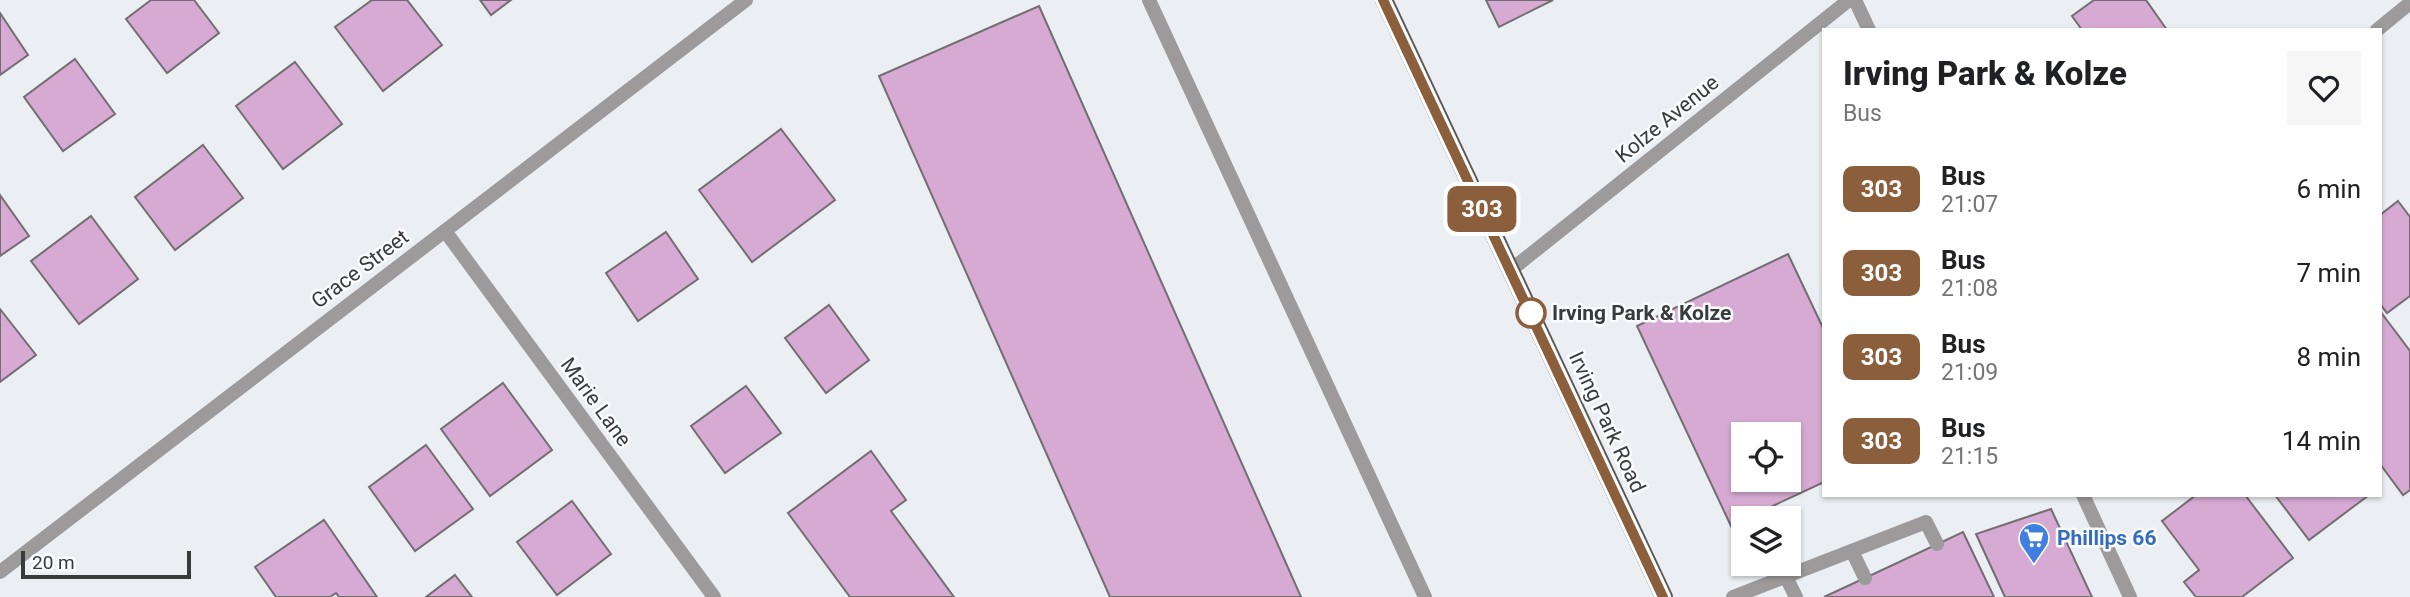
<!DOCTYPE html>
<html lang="en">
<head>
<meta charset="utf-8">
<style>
  :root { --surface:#fff; --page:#f6f6f6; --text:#202124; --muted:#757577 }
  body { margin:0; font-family:Roboto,sans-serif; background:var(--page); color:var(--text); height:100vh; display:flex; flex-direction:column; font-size:26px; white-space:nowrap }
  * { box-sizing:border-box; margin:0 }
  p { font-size:23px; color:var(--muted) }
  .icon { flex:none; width:38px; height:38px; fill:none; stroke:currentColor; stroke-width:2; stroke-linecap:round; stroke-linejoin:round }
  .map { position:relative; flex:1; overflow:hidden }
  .drawer { position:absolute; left:1822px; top:28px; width:560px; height:469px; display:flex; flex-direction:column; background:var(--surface); border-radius:0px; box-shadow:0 2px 5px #0004 }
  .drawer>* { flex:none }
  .badge { padding:0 14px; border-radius:10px; font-size:24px; line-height:46px }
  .tools { position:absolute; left:1731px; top:422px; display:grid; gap:14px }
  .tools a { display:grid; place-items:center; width:70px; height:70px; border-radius:0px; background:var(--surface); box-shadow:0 2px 5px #0004; font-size:35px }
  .scale { position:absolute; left:21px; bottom:18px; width:170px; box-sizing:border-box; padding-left:7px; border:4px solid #393a3c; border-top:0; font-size:19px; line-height:24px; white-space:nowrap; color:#393a3c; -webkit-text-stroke:5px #f9fbff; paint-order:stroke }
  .map>.badge { position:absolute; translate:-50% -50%; box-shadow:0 0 0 4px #fff }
  .round { display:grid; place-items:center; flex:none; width:74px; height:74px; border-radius:0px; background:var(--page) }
  .summary { display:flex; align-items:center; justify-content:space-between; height:119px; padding:0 21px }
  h1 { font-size:33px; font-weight:800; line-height:52px }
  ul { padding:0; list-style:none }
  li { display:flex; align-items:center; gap:21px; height:84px; padding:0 21px }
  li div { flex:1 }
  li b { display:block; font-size:26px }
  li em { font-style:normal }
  li .badge { min-width:77px; font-weight:700; text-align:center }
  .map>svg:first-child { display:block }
</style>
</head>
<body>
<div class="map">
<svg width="2410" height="597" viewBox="0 0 2410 597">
  <rect width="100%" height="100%" fill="#ebeef2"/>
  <g fill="#d6aad2" stroke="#726e71" stroke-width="2" fill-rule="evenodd">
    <path d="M151,0h43l25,33 -52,40 -41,-54z"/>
    <path d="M372,0h35l35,45 -59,46 -48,-64z"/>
    <path d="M480,0h31l-20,15z"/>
    <path d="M1486,0h67l-54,27z"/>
    <path d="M2094,0h52l21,30h-85l-10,-14z"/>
    <path d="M1039,6l262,591h-191l-231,-521z"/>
    <path d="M0,13l28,42 -28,20z"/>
    <path d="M75,59l40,55 -52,37 -39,-54z"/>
    <path d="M295,62l47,62 -59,45 -47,-63z"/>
    <path d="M781,129l54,71 -83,62 -53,-72z"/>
    <path d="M203,145l40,53 -68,52 -40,-53z"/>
    <path d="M0,195l29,41 -29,20z"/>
    <path d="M2398,201l12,16v79l-23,17 -7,-9v-89z"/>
    <path d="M91,216l47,63 -59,45 -48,-63z"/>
    <path d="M666,232l32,47 -60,42 -32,-48z"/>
    <path d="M1788,254l36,76v152l-77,36h-4l-12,8 -94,-200zM1743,434h45v46h-45z"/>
    <path d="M829,305l40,55 -43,33 -41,-55z"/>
    <path d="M0,309l36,46 -36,27z"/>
    <path d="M2380,311l30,40v139l-7,5 -23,-31z"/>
    <path d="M503,383l49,67 -62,46 -49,-67z"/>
    <path d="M746,386l35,47 -56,40 -34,-47z"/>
    <path d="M426,445l47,64 -58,42 -46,-64z"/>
    <path d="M871,451l35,49 -15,11 63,86h-104l-62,-84z"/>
    <path d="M2196,495h49l48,63 -51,39h-46l-12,-15 15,-12 -37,-49z"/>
    <path d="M2275,495h94l-60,45z"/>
    <path d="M572,501l39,53 -54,41 -40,-53z"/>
    <path d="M2051,509l41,88h-87l-29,-63z"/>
    <path d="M324,520l53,77h-38l-3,-4 -6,4h-54l-21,-30z"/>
    <path d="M1963,532l31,65h-170l41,-19z"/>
    <path d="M455,575l17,22h-46z"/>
  </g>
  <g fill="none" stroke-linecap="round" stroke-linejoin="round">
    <g stroke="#9d9a9b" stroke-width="14">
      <path d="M1149,0l276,597"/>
      <path d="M1855,0l14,30"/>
      <path d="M2377,30l33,-27"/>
      <path d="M2083,495l47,102"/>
      <path d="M1852,551l13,27"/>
      <path d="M1786,577l10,20"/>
      <path d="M1733,597l193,-75 11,22"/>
    </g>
    <g stroke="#9d9a9b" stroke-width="14">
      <path d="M445,231l269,366"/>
      <path d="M1511,270l338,-270"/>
      <path d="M0,572l746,-572"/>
    </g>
    <path stroke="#5b5757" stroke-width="18" d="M1384,0l280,597"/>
  </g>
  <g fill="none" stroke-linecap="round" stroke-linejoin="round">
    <g stroke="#fff" stroke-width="16">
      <path id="line" d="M1383,0l280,597"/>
    </g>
    <use href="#line" stroke="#8b5e3c" stroke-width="10"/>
  </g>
  <defs>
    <g id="supermarket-pin" transform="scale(1.575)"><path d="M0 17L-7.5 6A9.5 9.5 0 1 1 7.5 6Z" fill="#3f7fe0" stroke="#f9fbff"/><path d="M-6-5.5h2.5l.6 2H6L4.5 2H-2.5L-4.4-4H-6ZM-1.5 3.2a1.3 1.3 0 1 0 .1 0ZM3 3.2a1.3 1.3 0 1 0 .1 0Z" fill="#fff"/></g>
  </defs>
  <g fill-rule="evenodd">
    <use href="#supermarket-pin" x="2034" y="538"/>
  </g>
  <circle fill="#fff" stroke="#8b5e3c" stroke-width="3.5" cx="1531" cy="313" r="14"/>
  <g text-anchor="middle" stroke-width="5" stroke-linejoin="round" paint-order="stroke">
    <g font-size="21" fill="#393a3c" stroke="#f9fbff">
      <text transform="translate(1667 119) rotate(-39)" y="7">Kolze Avenue</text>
      <text transform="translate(360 269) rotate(-37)" y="7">Grace Street</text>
      <text transform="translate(596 402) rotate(54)" y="7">Marie Lane</text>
      <text transform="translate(1607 422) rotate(65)" y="7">Irving Park Road</text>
    </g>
    <g font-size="21" font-weight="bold" fill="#393a3c" stroke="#f9fbff" text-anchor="start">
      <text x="1552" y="320">Irving Park &amp; Kolze</text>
    </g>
    <g font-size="21" font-weight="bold" fill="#366cbe" stroke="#f9fbff" text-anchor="start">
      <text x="2057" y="545">Phillips 66</text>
    </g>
  </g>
</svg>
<div class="tools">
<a><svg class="icon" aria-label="locate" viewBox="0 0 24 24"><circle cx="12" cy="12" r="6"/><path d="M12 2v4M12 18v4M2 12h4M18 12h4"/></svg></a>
<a><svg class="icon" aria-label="layers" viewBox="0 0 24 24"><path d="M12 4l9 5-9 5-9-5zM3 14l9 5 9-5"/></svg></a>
</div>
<div class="scale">20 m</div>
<b class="badge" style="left:1482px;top:209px;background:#8b5e3c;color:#fff">303</b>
<section class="drawer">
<div class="summary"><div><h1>Irving Park &amp; Kolze</h1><p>Bus</p></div><a class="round"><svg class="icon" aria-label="heart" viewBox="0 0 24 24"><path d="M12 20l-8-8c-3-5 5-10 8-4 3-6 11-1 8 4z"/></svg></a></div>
<ul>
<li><span class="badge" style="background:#8b5e3c;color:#fff">303</span><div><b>Bus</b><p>21:07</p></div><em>6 min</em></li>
<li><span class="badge" style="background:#8b5e3c;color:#fff">303</span><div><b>Bus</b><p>21:08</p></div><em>7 min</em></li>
<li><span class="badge" style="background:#8b5e3c;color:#fff">303</span><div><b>Bus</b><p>21:09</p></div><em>8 min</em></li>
<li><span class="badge" style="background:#8b5e3c;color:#fff">303</span><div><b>Bus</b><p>21:15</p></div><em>14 min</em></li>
</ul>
</section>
</div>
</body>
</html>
